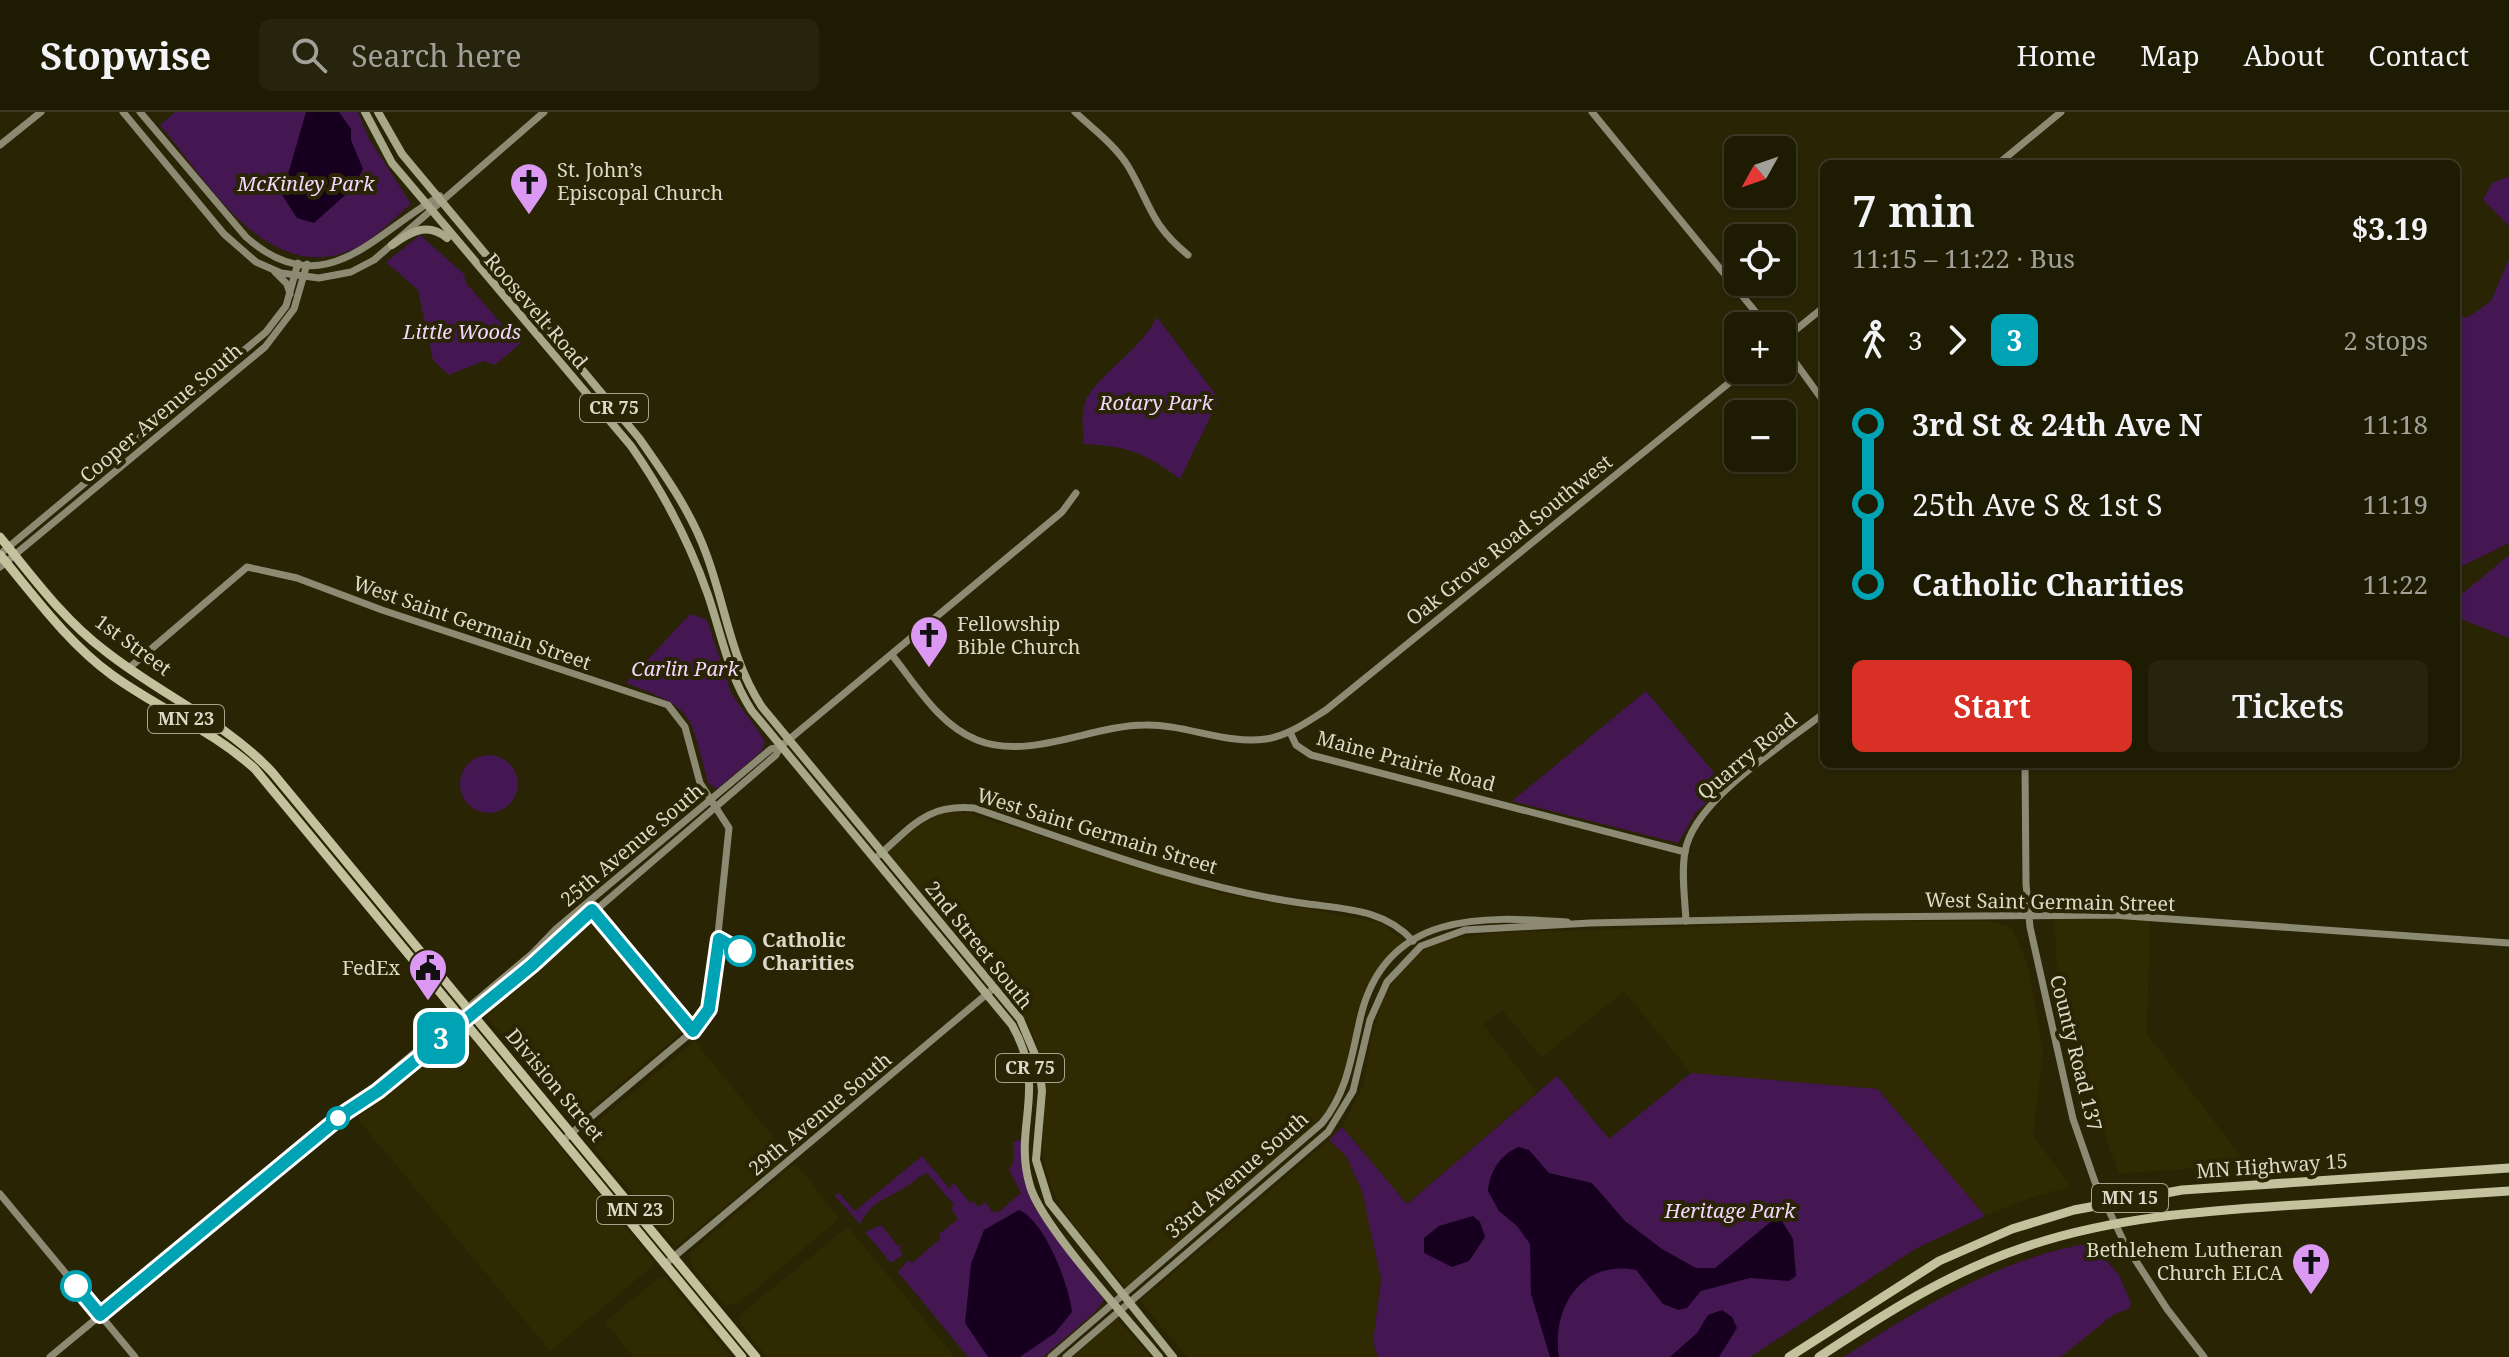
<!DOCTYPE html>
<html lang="en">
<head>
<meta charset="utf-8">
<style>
  :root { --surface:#1e1b03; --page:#26240d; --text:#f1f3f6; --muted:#a1a19a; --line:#3c3925; --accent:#d93025 }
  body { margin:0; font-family:"Noto Serif",serif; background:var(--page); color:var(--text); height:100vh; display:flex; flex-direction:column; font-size:30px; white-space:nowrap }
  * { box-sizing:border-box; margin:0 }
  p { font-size:26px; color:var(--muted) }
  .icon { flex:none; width:44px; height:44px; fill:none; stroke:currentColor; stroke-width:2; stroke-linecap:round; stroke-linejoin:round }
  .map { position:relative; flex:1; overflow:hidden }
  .drawer { position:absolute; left:1820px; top:48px; width:640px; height:608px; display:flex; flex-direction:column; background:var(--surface); border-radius:12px; box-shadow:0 2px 6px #0004,0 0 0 2px var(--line) }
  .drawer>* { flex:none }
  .badge { padding:0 16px; border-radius:12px; font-size:28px; line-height:52px }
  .needle { width:52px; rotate:230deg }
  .controls { position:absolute; left:1724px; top:24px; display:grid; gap:16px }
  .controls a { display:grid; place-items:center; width:72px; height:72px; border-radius:12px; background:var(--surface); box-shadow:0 2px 6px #0004,0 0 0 2px var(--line); font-size:40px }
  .map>.badge { position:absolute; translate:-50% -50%; box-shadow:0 0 0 4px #fff }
  .legs { display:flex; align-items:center; gap:12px; height:88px; padding:0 32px; font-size:26px }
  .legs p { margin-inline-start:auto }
  .head { display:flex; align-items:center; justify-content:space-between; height:136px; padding:0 32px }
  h1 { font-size:44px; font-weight:600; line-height:60px }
  .primary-button { display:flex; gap:16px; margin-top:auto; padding:16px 32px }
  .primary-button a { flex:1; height:92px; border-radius:12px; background:var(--accent); color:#fff; font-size:32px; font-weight:600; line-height:92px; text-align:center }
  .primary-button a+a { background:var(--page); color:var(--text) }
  ul { padding:0 32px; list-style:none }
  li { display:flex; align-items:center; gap:28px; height:80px; font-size:30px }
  li i { display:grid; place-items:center; width:12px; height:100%; margin:0 10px; background:currentColor }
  li i::after { content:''; width:20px; height:20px; margin:-10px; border:6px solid; border-radius:50%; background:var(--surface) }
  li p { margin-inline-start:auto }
  li:first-child i { background:linear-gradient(#0000 50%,currentColor 0) }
  li:last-child i { background:linear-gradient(currentColor 50%,#0000 0) }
  header { display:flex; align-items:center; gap:48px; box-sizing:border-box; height:112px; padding:0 40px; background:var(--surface); border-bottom:2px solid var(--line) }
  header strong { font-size:38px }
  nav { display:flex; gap:44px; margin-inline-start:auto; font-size:28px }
  .search { width:560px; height:72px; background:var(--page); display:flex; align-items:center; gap:20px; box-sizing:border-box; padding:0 28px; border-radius:12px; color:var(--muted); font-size:30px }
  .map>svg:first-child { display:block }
</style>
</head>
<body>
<header>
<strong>Stopwise</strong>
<div class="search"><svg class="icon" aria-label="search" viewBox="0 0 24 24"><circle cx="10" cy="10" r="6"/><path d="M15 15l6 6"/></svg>Search here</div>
<nav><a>Home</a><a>Map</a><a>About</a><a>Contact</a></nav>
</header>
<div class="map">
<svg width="2509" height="1245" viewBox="0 0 2509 1245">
  <rect width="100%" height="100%" fill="#282404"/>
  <g fill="#2f2a01">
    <path d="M949,700l20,1 250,80 160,29 26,19 -12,10 -28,42 -24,96 -20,31 -195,168 -60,-72 -16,-30 -8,-35 4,-79 -17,-48 -141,-172 38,-33z"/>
    <path d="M2054,806l96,1 -3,115 100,130 -128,10 -51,-137 -9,-37z"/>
    <path d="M595,808l89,111 -111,92 -86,-106v-8z"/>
    <path d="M1865,809h125l21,6 16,34 16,92 -10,83 39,51 -31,7 -56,22 -107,-127 -187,-16 -67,-82 -82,67 -40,-48 -19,15 54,67 -130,112 -65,-77 21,-41 8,-48 12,-40 17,-26 19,-19 20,-12 51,-8z"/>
    <path d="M465,919l189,231 -2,5 -102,84 -193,-233z"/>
    <path d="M695,929l93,115 -112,90 -94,-112z"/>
    <path d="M1329,1028l17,16 25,51 11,55 -9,81 5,14h-191l-47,-56z"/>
    <path d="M793,1053l5,1 41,53 -100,84 -13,3 -32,-37 -5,-15z"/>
    <path d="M847,1115l2,1 106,129h-188l-27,-33v-9z"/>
    <path d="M665,1165l3,3 63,77h-98l-28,-35 53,-43z"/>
    <path d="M1117,1207l34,38h-78l42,-37z"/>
  </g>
  <g fill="#441753">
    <path d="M175,0h183l11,27 42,65c-17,14 -34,33 -53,43 -90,44 -149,-65 -198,-122z"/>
    <path d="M2509,65v49l-26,-26 9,-17z"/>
    <path d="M420,123l44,39 2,9 40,46 16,13 -27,23 -11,-4 -35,14 -16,-15 -15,-70 -32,-28z"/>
    <path d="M2509,147v284l-53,26v-255l11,4 24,-17z"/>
    <path d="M1157,205l62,82 -39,80c-35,-26 -53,-33 -96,-35 -1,-16 -4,-36 5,-50 21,-29 49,-42 68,-77z"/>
    <path d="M2509,443v83l-53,-21v-18z"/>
    <path d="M690,502l17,6 24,73 34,48 -3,10 -45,38 -9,-6c-19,-69 -10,-73 -82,-100z"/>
    <path d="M1646,579l79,95 -29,26 -18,31 -166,-42z"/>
    <circle cx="489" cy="672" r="29"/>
    <path d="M1691,961l187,16 107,127 -70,33 -165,108h-372l-5,-14 8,-64 -19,-88 -16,-35 -17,-16 13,-13 65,77 150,-128 52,63z"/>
    <path d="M1021,1028l4,41 9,26 70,93 -9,12 -52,45h-75l-70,-85 10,-12 4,3 28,-24 -1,-5 19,-15 -7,-10 3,-4 -27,-32c-11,4 -17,13 -28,18 -21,12 -26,10 -39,33l-26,-29 5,-2 16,18 67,-55 28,33 3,-7 17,21 3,-2 6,6 6,-5 7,9 7,1 22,-19 -12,-23 4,-7v-21z"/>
    <path d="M881,1113l18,22 7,-5 -7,7 4,5 -12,9 -26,-31z"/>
    <path d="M2091,1131l28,32 12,28 -2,6 -15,5 -53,43h-217c74,-48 158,-100 247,-114z"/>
  </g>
  <g fill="#17001f">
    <path d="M306,0h33l12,17v11l12,29 -11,20 -38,34 -17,-5 -15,-23z"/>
    <path d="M1519,1035l10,3 20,23 43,10 33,38 37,28 34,19h19l53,-44 8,-5 6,2 11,18 3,37 -7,5 -39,-3 -49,13 -14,17 -8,2 -16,-6 -27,-34c-54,-11 -85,38 -77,87h-9l-19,-63 -1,-50 -13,-18 -18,-15 -11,-20c1,-18 13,-38 31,-44z"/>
    <path d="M1019,1098c26,11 50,75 53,102l-17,21 -35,24h-32l-23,-34 6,-59 13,-34z"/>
    <path d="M1473,1104l7,6 5,15 -16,24 -17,6 -28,-14v-15l15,-12z"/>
    <path d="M1722,1198l10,7 5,11 -18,29h-49l27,-24 11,-18z"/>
  </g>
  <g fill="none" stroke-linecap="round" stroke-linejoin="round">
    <g stroke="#8c8a73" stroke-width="7">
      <path d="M123,0l101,122 32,28 25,11 38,5 32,-6 23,-12 170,-148"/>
      <path d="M140,0l106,125c79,70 129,-5 194,-41"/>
      <path d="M1075,0c18,17 40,33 53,54 23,39 22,58 60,89"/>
      <path d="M1592,0l175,214"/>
      <path d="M0,33l41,-33"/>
      <path d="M1998,52l63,-52"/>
      <path d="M275,160l12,12 3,10"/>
      <path d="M1782,229l42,-34"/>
      <path d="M1782,232l42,58"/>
      <path d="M0,442l266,-222 20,-26 12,-43"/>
      <path d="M0,455l265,-220 29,-38 13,-45"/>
      <path d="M892,543c24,30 47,70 85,85 52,21 115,-15 168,-15 40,-1 82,20 121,14 22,-3 41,-17 60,-29l419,-340"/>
      <path d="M129,556l118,-101 50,11 85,32 286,95 17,22 15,56 29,45 -18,174 -4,13 -14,16 -126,106"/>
      <path d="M1290,620l6,13 15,10 374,97"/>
      <path d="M2025,652l1,120 4,43 43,192 22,63 30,62 42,65 37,48"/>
      <path d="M879,743c34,-29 47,-51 95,-47 107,36 214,79 327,95 41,6 83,5 112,38"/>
      <path d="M1686,809c-1,-22 -5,-48 -1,-69 8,-52 99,-107 139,-139"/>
      <path d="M356,990l177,-149 23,-24 215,-180 9,-2"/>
      <path d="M346,1000l32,-21 154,-126 244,-210 4,-8 282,-235 14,-19"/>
      <path d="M0,1082l135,163"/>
      <path d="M670,1148l324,-272"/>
      <path d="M50,1245l297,-246"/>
      <path d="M1051,1245l271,-234c26,-31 30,-70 39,-108 26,-104 121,-99 206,-93"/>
      <path d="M1066,1245l262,-225 25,-41 17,-71 17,-38 34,-36 44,-16 125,-7 268,-6 255,-2 396,28"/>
    </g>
    <g stroke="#a9a789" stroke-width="8">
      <path d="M365,0l27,51 239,283c33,47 58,95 77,149 14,41 20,79 44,116l260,314c37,65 0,101 18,161 12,41 99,134 129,171"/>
      <path d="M378,0l24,42 237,284c26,37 53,75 68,118 19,52 24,104 55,151l258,312 19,45 3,27 -6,69 13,42 124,155"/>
      <path d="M392,133c19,-14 36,-23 55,-7"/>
    </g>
    <g stroke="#c4c19d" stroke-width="9">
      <path d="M0,425c32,39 63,82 104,113 55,44 119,70 168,122l484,585"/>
      <path d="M0,443c35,42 68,88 112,120 47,34 100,55 143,94l487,588"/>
      <path d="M1789,1245l150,-96 73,-32 62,-19 108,-20 327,-22"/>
      <path d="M1819,1245c65,-43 129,-84 203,-109 89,-31 181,-37 275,-43 71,-5 141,-9 212,-14"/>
    </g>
  </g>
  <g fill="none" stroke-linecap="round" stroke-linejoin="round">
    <g stroke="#fff" stroke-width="18">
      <path id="line-1" d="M76,1174l24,29 246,-203 32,-21 154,-126 60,-55 101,121 16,-22 10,-70 21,12"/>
    </g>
    <use href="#line-1" stroke="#00a3b4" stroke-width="12"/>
  </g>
  <defs>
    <g id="church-pin" transform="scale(2)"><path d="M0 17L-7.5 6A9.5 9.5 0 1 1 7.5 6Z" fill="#dc99f4" stroke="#282404"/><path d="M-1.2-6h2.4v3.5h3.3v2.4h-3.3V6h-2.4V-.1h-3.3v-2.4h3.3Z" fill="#111"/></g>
    <g id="civic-pin" transform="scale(2)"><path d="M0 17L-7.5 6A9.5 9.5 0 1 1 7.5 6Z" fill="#dc99f4" stroke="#282404"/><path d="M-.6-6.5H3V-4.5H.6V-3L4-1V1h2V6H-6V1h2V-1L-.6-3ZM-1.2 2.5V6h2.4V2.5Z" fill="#111"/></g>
  </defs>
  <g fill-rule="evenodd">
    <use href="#church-pin" x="529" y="70"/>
    <use href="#church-pin" x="929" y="523"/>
    <use href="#civic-pin" x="428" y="856"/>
    <use href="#church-pin" x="2311" y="1150"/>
  </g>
  <g fill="#fff" stroke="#00a3b4" stroke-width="4">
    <circle cx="740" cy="839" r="14"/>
    <circle cx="338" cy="1006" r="10"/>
    <circle cx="76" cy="1174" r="14"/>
  </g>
  <g text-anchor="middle" stroke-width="8" stroke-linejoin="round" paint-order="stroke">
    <g fill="#282404" stroke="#a5a38c" stroke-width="2">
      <rect x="580" y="282" width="68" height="28" rx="6"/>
      <rect x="148" y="593" width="76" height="28" rx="6"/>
      <rect x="996" y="942" width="68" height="28" rx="6"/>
      <rect x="2092" y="1072" width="76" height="28" rx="6"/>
      <rect x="597" y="1084" width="76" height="28" rx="6"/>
    </g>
    <g font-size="18" font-weight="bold" fill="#dbd9c7">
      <text x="614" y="302">CR 75</text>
      <text x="186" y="613">MN 23</text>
      <text x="1030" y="962">CR 75</text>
      <text x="2130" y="1092">MN 15</text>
      <text x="635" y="1104">MN 23</text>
    </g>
    <g font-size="20" fill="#dbd9c7" stroke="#282404" text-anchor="start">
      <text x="557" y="65">St. John’s<tspan x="557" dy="23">Episcopal Church</tspan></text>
      <text x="957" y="519">Fellowship<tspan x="957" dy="23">Bible Church</tspan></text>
      <text x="400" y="863" text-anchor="end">FedEx</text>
      <text x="2283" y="1145" text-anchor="end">Bethlehem Lutheran<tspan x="2283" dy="23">Church ELCA</tspan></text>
    </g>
    <g font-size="20" font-style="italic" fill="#f3d7fe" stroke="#282404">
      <text x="306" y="79">McKinley Park</text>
      <text x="462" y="227">Little Woods</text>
      <text x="1156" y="298">Rotary Park</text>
      <text x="685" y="564">Carlin Park</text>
      <text x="1730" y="1106">Heritage Park</text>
    </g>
    <g font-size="20" fill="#dbd9c7" stroke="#282404">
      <text transform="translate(536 199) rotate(49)" y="7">Roosevelt Road</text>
      <text transform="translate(161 301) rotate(-40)" y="7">Cooper Avenue South</text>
      <text transform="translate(1509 428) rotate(-39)" y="7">Oak Grove Road Southwest</text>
      <text transform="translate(472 511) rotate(19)" y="7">West Saint Germain Street</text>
      <text transform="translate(133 533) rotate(36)" y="7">1st Street</text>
      <text transform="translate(1747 644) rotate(-40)" y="7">Quarry Road</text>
      <text transform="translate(1406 649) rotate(15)" y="7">Maine Prairie Road</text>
      <text transform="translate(1097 719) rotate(17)" y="7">West Saint Germain Street</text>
      <text transform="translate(632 733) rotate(-40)" y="7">25th Avenue South</text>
      <text transform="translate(2050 790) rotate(1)" y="7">West Saint Germain Street</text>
      <text transform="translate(979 833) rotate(51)" y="7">2nd Street South</text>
      <text transform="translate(2076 941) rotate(76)" y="7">County Road 137</text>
      <text transform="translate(555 973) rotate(50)" y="7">Division Street</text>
      <text transform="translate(820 1002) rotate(-40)" y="7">29th Avenue South</text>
      <text transform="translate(2272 1054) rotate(-4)" y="7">MN Highway 15</text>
      <text transform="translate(1237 1063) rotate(-41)" y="7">33rd Avenue South</text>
    </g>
    <g font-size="20" font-weight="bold" fill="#dbd9c7" stroke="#282404" text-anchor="start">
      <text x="762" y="835">Catholic<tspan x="762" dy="23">Charities</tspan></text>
    </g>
  </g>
</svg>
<div class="controls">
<a><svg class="needle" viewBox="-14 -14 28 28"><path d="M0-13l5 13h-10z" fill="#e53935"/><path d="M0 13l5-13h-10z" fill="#a1a19a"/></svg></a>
<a><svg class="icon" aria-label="locate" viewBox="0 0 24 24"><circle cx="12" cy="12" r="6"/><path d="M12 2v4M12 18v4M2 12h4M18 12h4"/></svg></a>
<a>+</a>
<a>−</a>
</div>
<b class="badge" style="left:441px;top:926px;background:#00a3b4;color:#fff">3</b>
<section class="drawer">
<div class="head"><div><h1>7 min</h1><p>11:15 – 11:22 · Bus</p></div><b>$3.19</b></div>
<div class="legs"><svg class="icon" aria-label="walk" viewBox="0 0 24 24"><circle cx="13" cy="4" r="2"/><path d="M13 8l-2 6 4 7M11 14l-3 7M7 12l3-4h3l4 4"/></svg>3<svg class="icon" aria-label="forward" viewBox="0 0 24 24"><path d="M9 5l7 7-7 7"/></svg><b class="badge" style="background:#00a3b4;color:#fff">3</b><p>2 stops</p></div>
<ul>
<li><i style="color:#00a3b4"></i><b>3rd St &amp; 24th Ave N</b><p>11:18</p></li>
<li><i style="color:#00a3b4"></i><span>25th Ave S &amp; 1st S</span><p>11:19</p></li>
<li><i style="color:#00a3b4"></i><b>Catholic Charities</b><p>11:22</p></li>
</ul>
<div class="primary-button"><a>Start</a><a>Tickets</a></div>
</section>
</div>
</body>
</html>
